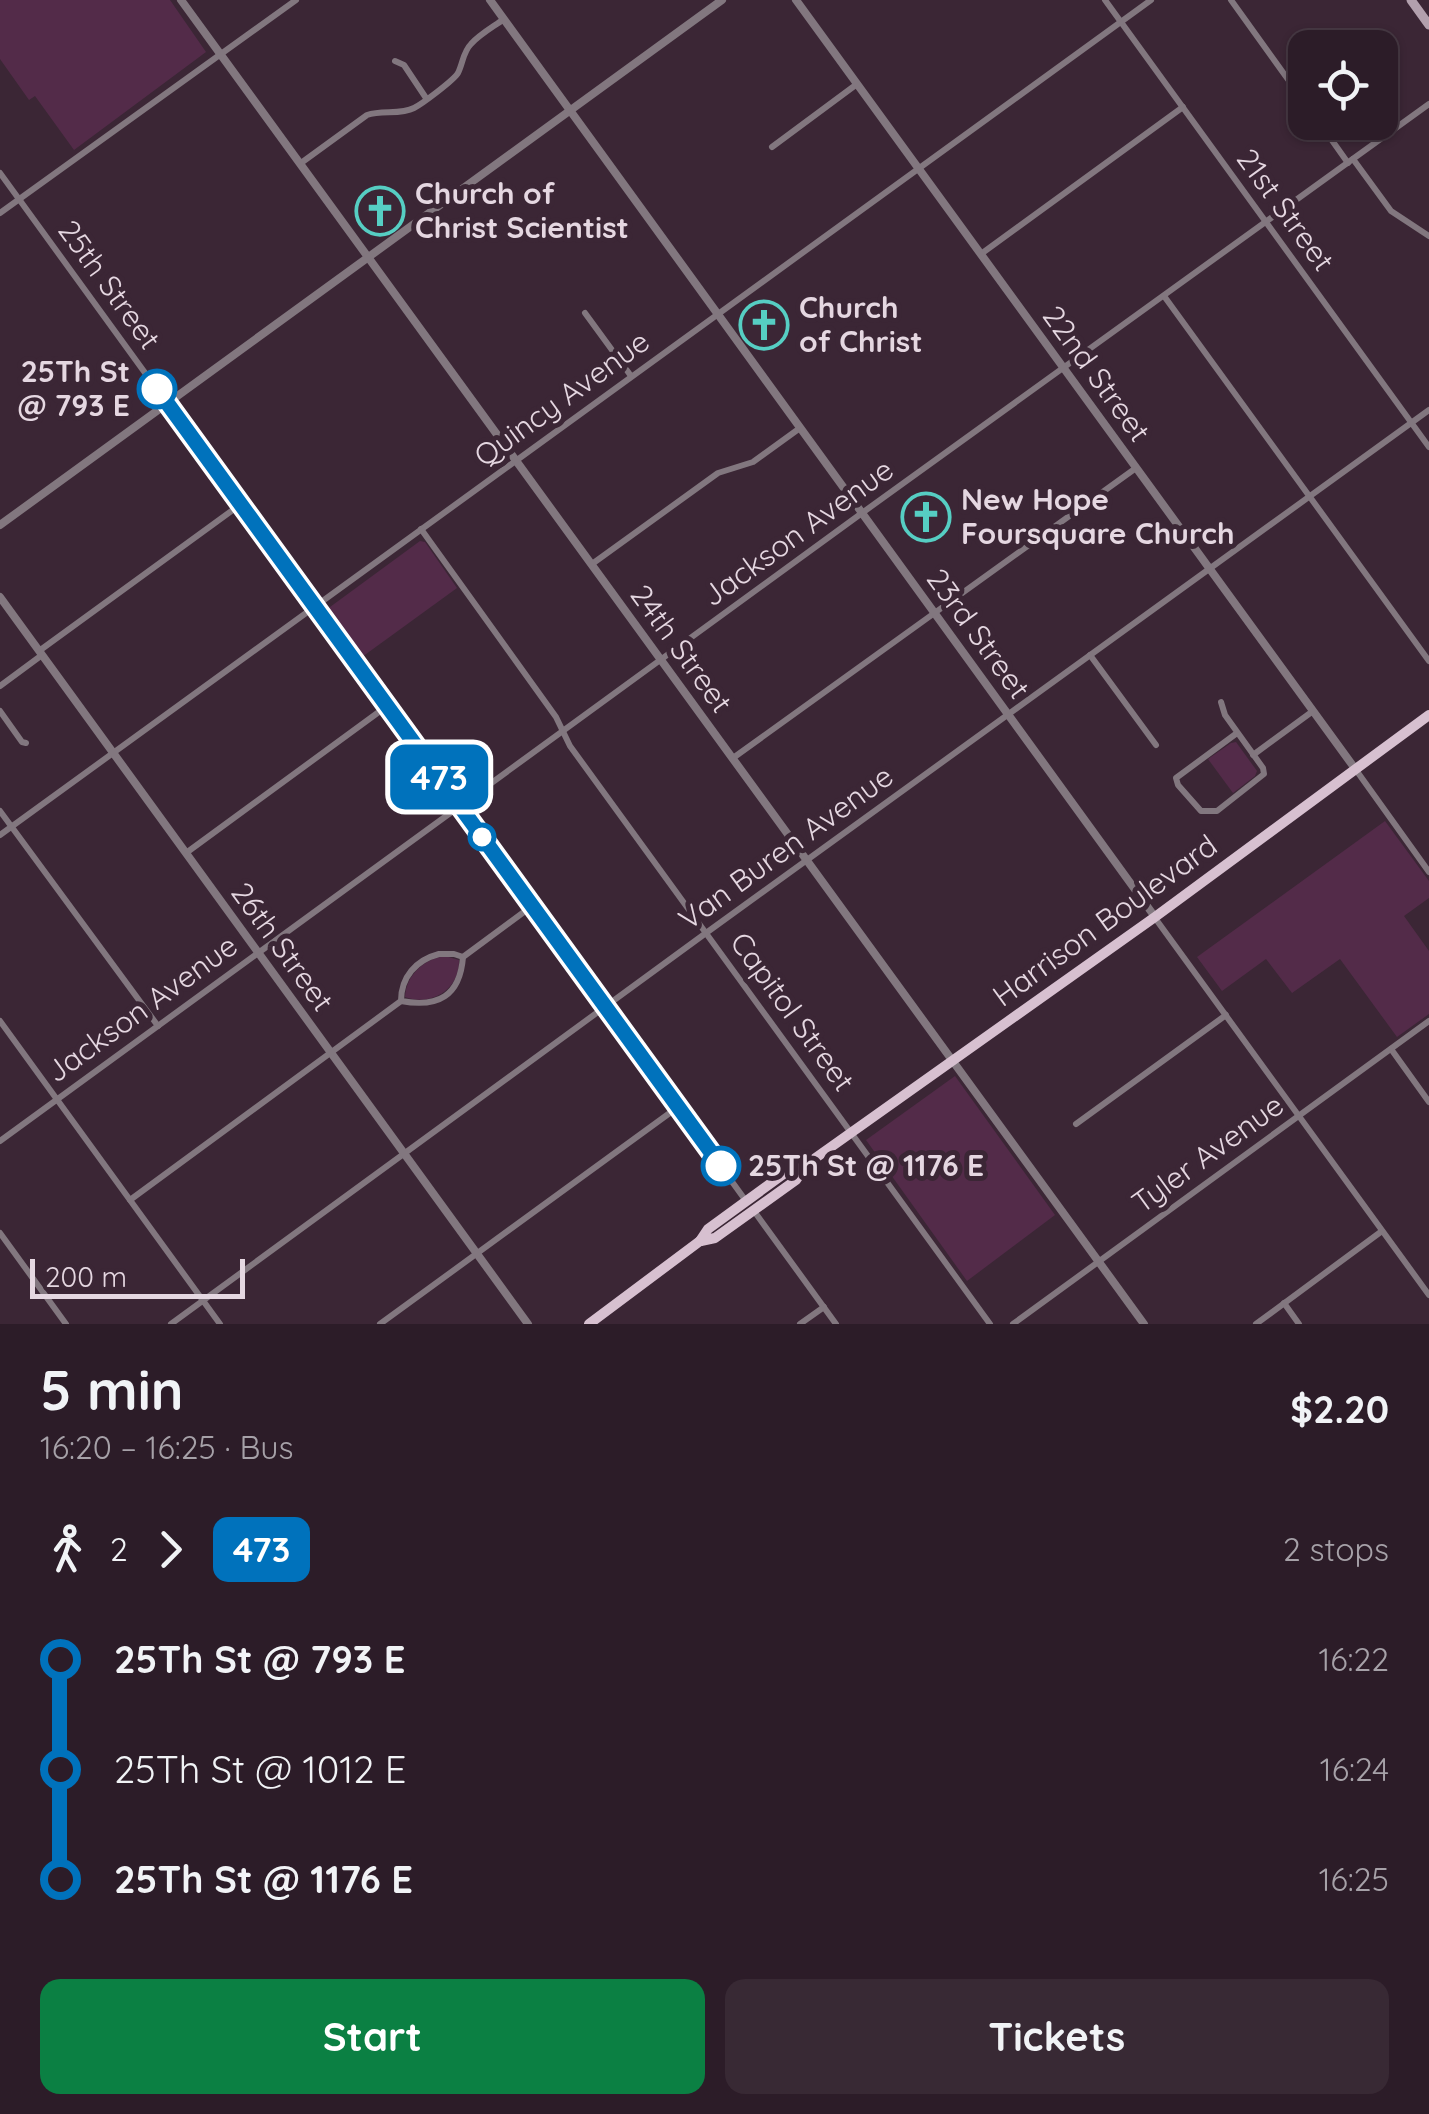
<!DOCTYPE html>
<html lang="en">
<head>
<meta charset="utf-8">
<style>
  :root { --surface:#2c1c28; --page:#382934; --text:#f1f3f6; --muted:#a6a1a8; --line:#483a45; --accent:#0b8043 }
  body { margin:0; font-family:Quicksand,sans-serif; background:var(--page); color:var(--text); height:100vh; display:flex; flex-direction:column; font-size:38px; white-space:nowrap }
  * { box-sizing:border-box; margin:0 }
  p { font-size:32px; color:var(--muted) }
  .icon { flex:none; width:55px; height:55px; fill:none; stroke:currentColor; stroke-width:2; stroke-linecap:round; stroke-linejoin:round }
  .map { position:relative; height:1324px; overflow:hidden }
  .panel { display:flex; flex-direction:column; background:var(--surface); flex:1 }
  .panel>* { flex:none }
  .badge { padding:0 20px; border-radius:15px; font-size:35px; line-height:65px }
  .controls { position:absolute; left:1288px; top:30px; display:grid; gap:20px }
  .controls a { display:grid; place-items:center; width:110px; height:110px; border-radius:20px; background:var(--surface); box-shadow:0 2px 8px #0004,0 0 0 2px var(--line); font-size:50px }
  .scale { position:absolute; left:30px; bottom:25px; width:215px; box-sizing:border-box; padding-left:10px; border:5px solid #e5d7e1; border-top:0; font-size:28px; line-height:35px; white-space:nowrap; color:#e5d7e1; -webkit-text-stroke:8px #3b2635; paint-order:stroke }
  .map>.badge { position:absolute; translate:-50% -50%; box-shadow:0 0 0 5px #fff }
  .legs { display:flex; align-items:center; gap:15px; height:110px; padding:0 40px; font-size:32px }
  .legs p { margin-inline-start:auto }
  .summary { display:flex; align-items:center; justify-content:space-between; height:170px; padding:0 40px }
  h1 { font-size:55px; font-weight:700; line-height:75px }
  .button { display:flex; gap:20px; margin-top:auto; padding:20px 40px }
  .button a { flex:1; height:115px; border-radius:20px; background:var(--accent); color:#fff; font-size:40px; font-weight:700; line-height:115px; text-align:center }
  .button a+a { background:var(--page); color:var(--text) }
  ul { padding:0 40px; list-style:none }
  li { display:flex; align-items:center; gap:35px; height:110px; font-size:38px }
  li i { display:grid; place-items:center; width:15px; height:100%; margin:0 12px; background:currentColor }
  li i::after { content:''; width:25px; height:25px; margin:-12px; border:8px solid; border-radius:50%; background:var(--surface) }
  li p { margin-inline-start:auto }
  li:first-child i { background:linear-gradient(#0000 50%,currentColor 0) }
  li:last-child i { background:linear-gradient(currentColor 50%,#0000 0) }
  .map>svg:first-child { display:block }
</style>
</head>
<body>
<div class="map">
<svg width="1429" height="1324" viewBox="0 0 1429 1324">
  <rect width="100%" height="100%" fill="#3b2635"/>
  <g fill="#532b49">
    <path d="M0,0h170l36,52 -132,98 -39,-54 -6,4 -29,-41z"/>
    <path d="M420,541l5,1 32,46 -95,69 -33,-45 1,-5z"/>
    <path d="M1236,742l21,29 -2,5 -22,17 -25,-34 23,-16z"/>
    <path d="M1385,821l44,60v17l-25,18 25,35v63l-32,23 -57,-78 -48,34 -26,-34 -44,32 -25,-34z"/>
    <path d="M445,956l14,4c1,29 -28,47 -54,37 1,-22 19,-38 40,-41z"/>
    <path d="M955,1076l100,139 -88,66 -101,-141z"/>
  </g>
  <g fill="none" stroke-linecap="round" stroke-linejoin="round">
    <g stroke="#82777f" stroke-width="6">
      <path d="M1105,0l324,447"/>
      <path d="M1231,0l74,103"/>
      <path d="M395,61l9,4 22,33"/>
      <path d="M1319,122l29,41"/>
      <path d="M772,147l85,-63"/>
      <path d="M1353,159l38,52 38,25"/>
      <path d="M301,163l66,-48c15,-5 34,0 47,-7 8,-4 40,-28 44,-35 5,-10 5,-21 13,-29 9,-10 22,-17 33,-25"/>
      <path d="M0,173l746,1028"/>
      <path d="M0,213l296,-213"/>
      <path d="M981,254l202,-147"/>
      <path d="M1164,296l265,365"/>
      <path d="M585,313l46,63"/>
      <path d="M421,529l135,188 14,29 420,578"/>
      <path d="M592,564l126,-91 35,-11 47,-34"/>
      <path d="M39,651l202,-147"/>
      <path d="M1090,655l66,90"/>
      <path d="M0,686l42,-31"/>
      <path d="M1221,702l4,13 38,53 1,6 -47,37h-16l-23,-26 -2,-7 61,-45"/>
      <path d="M0,711l22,31 4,1"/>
      <path d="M1253,755l60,-44"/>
      <path d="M733,758l403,-290"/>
      <path d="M1356,770l73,102"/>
      <path d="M0,811l158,215"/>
      <path d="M0,835l1151,-835"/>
      <path d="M186,853l201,-147"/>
      <path d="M1155,918l274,377"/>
      <path d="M439,954h15l9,3c-3,39 -25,51 -62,44 0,-24 15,-41 38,-47z"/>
      <path d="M463,957l69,-51"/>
      <path d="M0,1021l220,303"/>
      <path d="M1391,1049l38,53"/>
      <path d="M1076,1124l150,-109"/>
      <path d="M0,1141l862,-628 567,-409"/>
      <path d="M130,1200l271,-199"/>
      <path d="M754,1211l82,113"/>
      <path d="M0,1233l66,91"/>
      <path d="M1284,1303l15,21"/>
      <path d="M171,1324l535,-391 723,-523"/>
      <path d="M380,1324l298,-217"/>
      <path d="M800,1324l24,-17"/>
      <path d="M1013,1324l416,-303"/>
      <path d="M1256,1324l126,-93"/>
    </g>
    <g stroke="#82777f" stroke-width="8">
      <path d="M181,0l963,1324"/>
      <path d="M490,0l665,917"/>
      <path d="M796,0l560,770"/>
      <path d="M0,525l722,-525"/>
      <path d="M0,597l528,727"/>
    </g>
    <path stroke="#b2a0ad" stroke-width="9" d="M1411,0l18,25"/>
    <g stroke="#d7c0d0" stroke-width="10">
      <path d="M700,1241l8,-12 81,-59 18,-6 348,-247 274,-202"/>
      <path d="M701,1241l14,-3 81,-58 11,-16"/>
      <path d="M589,1324l115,-86"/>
    </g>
  </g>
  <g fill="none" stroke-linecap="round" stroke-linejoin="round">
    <g stroke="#fff" stroke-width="22">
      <path id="line-1" d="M157,389l564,777"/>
    </g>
    <use href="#line-1" stroke="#0072bc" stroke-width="15"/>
  </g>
  <defs>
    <g id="church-ring" transform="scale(2.5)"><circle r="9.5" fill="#3b2635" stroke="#56cec3" stroke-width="1.5"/><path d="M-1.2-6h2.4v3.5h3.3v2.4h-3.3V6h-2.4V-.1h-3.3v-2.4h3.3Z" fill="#56cec3"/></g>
  </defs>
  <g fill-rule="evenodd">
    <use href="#church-ring" x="380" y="211"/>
    <use href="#church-ring" x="764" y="325"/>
    <use href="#church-ring" x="926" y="517"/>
  </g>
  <g fill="#fff" stroke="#0072bc" stroke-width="5">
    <circle cx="157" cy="389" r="18"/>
    <circle cx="482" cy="837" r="12"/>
    <circle cx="721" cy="1166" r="18"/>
  </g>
  <g text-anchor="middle" stroke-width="10" stroke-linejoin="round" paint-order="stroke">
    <g font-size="30" font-weight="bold" fill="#e5d7e1" stroke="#3b2635" text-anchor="start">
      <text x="415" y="204">Church of<tspan x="415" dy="34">Christ Scientist</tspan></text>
      <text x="799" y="318">Church<tspan x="799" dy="34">of Christ</tspan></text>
      <text x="961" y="510">New Hope<tspan x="961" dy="34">Foursquare Church</tspan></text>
    </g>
    <g font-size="30" fill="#e5d7e1" stroke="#3b2635">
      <text transform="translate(1285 210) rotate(54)" y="10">21st Street</text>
      <text transform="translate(109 285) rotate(54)" y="10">25th Street</text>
      <text transform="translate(1096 374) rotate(54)" y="10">22nd Street</text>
      <text transform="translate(562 399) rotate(-36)" y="10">Quincy Avenue</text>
      <text transform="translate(798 533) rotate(-36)" y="10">Jackson Avenue</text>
      <text transform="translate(978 634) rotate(54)" y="10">23rd Street</text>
      <text transform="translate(681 649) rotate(54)" y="10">24th Street</text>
      <text transform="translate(786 848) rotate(-36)" y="10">Van Buren Avenue</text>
      <text transform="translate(1105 921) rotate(-36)" y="10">Harrison Boulevard</text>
      <text transform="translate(282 947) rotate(54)" y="10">26th Street</text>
      <text transform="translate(142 1009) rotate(-36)" y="10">Jackson Avenue</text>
      <text transform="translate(792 1012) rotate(54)" y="10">Capitol Street</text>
      <text transform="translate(1208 1154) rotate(-36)" y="10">Tyler Avenue</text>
    </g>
    <g font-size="30" font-weight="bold" fill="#e5d7e1" stroke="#3b2635" text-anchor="end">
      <text x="130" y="382">25Th St<tspan x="130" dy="34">@ 793 E</tspan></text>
      <text x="748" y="1176" text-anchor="start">25Th St @ 1176 E</text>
    </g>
  </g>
</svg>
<div class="controls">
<a><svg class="icon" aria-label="locate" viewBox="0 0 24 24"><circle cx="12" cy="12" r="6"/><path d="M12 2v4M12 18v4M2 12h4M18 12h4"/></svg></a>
</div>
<div class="scale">200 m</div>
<b class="badge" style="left:439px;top:777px;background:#0072bc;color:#fff">473</b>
</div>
<section class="panel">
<div class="summary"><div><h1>5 min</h1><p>16:20 – 16:25 · Bus</p></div><b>$2.20</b></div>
<div class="legs"><svg class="icon" aria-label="walk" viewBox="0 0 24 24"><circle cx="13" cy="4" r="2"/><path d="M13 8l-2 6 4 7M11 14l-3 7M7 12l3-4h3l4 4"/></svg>2<svg class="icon" aria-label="forward" viewBox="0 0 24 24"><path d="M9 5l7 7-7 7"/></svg><b class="badge" style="background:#0072bc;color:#fff">473</b><p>2 stops</p></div>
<ul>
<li><i style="color:#0072bc"></i><b>25Th St @ 793 E</b><p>16:22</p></li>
<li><i style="color:#0072bc"></i><span>25Th St @ 1012 E</span><p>16:24</p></li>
<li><i style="color:#0072bc"></i><b>25Th St @ 1176 E</b><p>16:25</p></li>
</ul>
<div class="button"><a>Start</a><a>Tickets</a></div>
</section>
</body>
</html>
